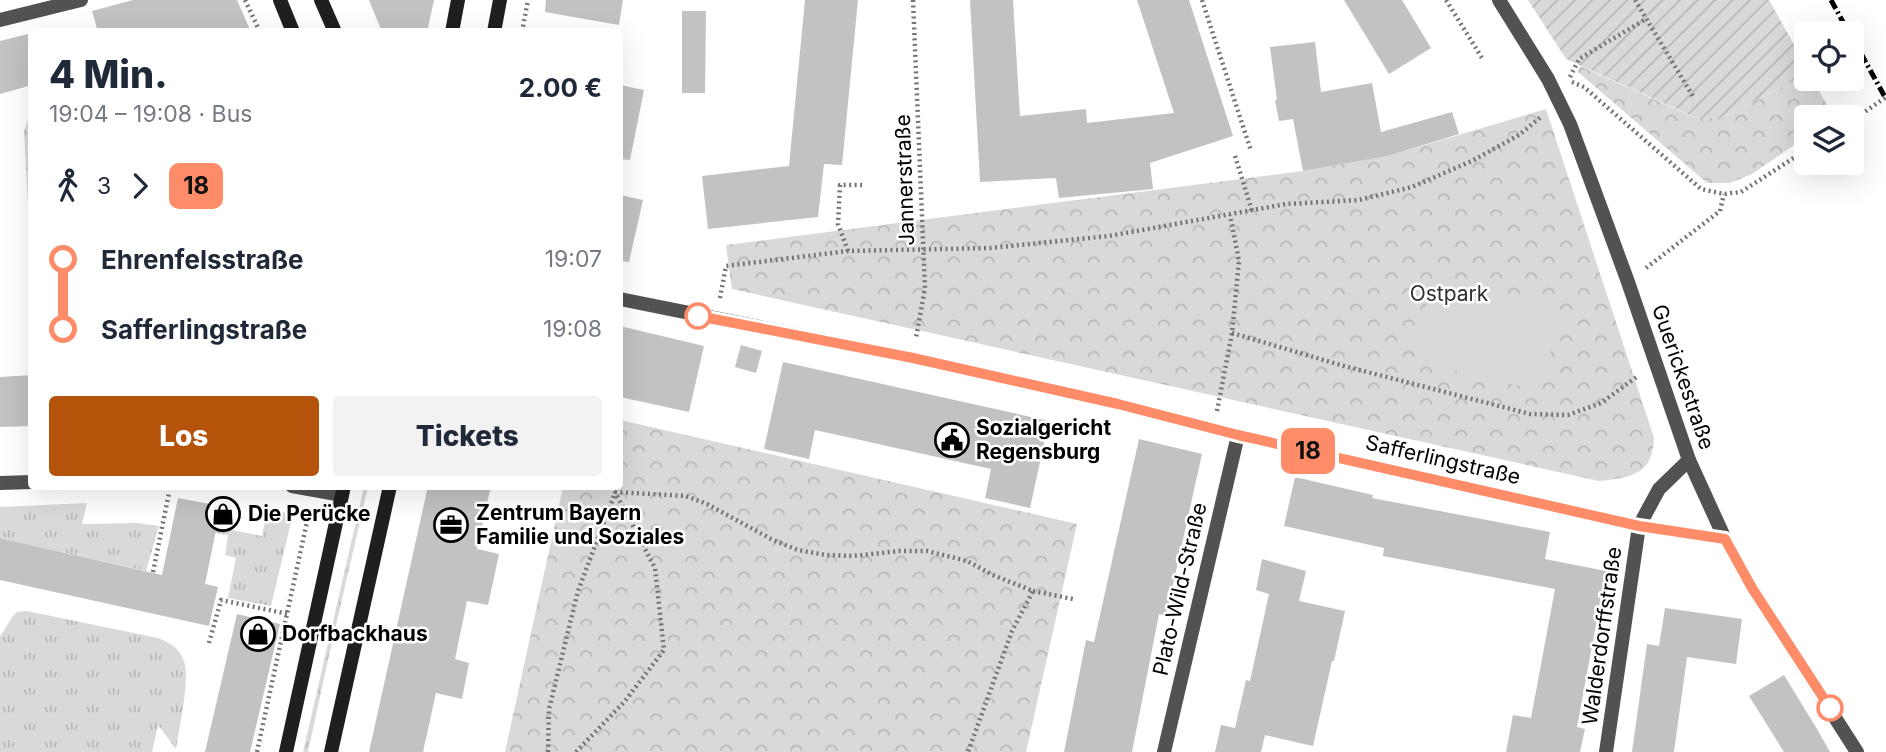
<!DOCTYPE html>
<html lang="de">
<head>
<meta charset="utf-8">
<style>
  :root { --surface:#fff; --page:#f2f2f3; --text:#1f2937; --muted:#747a83; --accent:#b45309 }
  body { margin:0; font-family:Inter,sans-serif; background:var(--page); color:var(--text); height:100vh; display:flex; flex-direction:column; font-size:26px; white-space:nowrap }
  * { box-sizing:border-box; margin:0 }
  p { font-size:23px; color:var(--muted) }
  .icon { flex:none; width:38px; height:38px; fill:none; stroke:currentColor; stroke-width:2; stroke-linecap:round; stroke-linejoin:round }
  .map { position:relative; flex:1; overflow:hidden }
  .sheet { position:absolute; left:28px; top:28px; width:595px; height:462px; display:flex; flex-direction:column; background:var(--surface); border-radius:7px; box-shadow:0 7px 28px #0002 }
  .sheet>* { flex:none }
  .badge { padding:0 14px; border-radius:10px; font-size:24px; line-height:46px }
  .tools { position:absolute; left:1794px; top:21px; display:grid; gap:14px }
  .tools a { display:grid; place-items:center; width:70px; height:70px; border-radius:7px; background:var(--surface); box-shadow:0 7px 28px #0002; font-size:35px }
  .map>.badge { position:absolute; translate:-50% -50%; box-shadow:0 0 0 4px #fff }
  .legs { display:flex; align-items:center; gap:10px; height:77px; padding:0 21px; font-size:23px }
  .legs p { margin-inline-start:auto }
  .headline { display:flex; align-items:center; justify-content:space-between; height:119px; padding:0 21px }
  h1 { font-size:38px; font-weight:800; line-height:52px }
  .cta { display:flex; gap:14px; margin-top:auto; padding:14px 21px }
  .cta a { flex:1; height:80px; border-radius:7px; background:var(--accent); color:#fff; font-size:28px; font-weight:800; line-height:80px; text-align:center }
  .cta a+a { background:var(--page); color:var(--text) }
  ul { padding:0 21px; list-style:none }
  li { display:flex; align-items:center; gap:24px; height:70px; font-size:26px }
  li i { display:grid; place-items:center; width:10px; height:100%; margin:0 9px; background:currentColor }
  li i::after { content:''; width:18px; height:18px; margin:-9px; border:5px solid; border-radius:50%; background:var(--surface) }
  li p { margin-inline-start:auto }
  li:first-child i { background:linear-gradient(#0000 50%,currentColor 0) }
  li:last-child i { background:linear-gradient(currentColor 50%,#0000 0) }
  .map>svg:first-child { display:block }
</style>
</head>
<body>
<div class="map">
<svg width="1886" height="752" viewBox="0 0 1886 752">
  <defs>
    <pattern id="grass-tufts" width="24" height="20" patternUnits="userSpaceOnUse" patternTransform="scale(1.75)"><rect width="24" height="20" fill="#d9d9d9"/><path d="M3 7l-1-3M5 7V3M7 7l1-3M15 17l-1-3M17 17v-4M19 17l1-3" fill="none" stroke="#b8b8b8"/></pattern>
    <pattern id="forest-crowns" width="20" height="18" patternUnits="userSpaceOnUse" patternTransform="scale(1.75)"><rect width="20" height="18" fill="#d9d9d9"/><path d="M2 6a3 3 0 1 1 6 0M12 15a3 3 0 1 1 6 0" fill="none" stroke="#b8b8b8"/></pattern>
    <pattern id="garden-furrows" width="10" height="10" patternUnits="userSpaceOnUse" patternTransform="scale(1.75)"><rect width="10" height="10" fill="#d9d9d9"/><path d="M-1 1l2-2M0 10L10 0M9 11l2-2" fill="none" stroke="#b8b8b8"/></pattern>
  </defs>
  <rect width="100%" height="100%" fill="#fff"/>
  <g fill="url(#grass-tufts)">
    <path d="M31,115v143l-7,-126 3,-10z"/>
    <path d="M364,487h4l-40,173 -20,92h-5z"/>
    <path d="M87,503l-5,21 55,-1 22,3 -13,45 -146,-33v-31z"/>
    <path d="M274,510l13,3 5,5 -21,88 -43,-8 8,-40 -11,-3 3,-20 -13,-2 2,-6 45,9 4,-20 6,2z"/>
    <path d="M27,611l131,27c13,5 24,12 27,27 4,20 -6,63 -9,84l-18,-24 -6,27h-152v-115l12,-20 5,-5z"/>
  </g>
  <g fill="url(#forest-crowns)">
    <path d="M1580,66l111,50 29,3 86,-45v5h7l20,38h-27v20l-54,37 -22,9h-23l-129,-111z"/>
    <path d="M1546,109l108,329c-1,37 -24,40 -55,43l-867,-192 -6,-44 577,-74 85,-15z"/>
    <path d="M620,420l457,104 -51,228h-521l58,-265 57,-1z"/>
  </g>
  <path fill="url(#garden-furrows)" d="M1528,0h241l37,66v8l-86,45 -28,-3 -126,-57z"/>
  <path fill="#d9d9d9" d="M1432,280l128,30 -19,81 -128,-30z"/>
  <g fill="#c2c2c2">
    <path d="M133,0h104l14,32h-153l-6,-21z"/>
    <path d="M369,0h65l-7,32h-45z"/>
    <path d="M546,0h77l-4,25 -74,-13z"/>
    <path d="M805,0h53l-16,165 -18,-1 -6,53 -110,12 -6,-53 87,-10z"/>
    <path d="M970,0h43l7,116 66,-7 1,14 87,-10 -37,-113h52l44,136 -83,27 3,26 -94,9 -3,-20 -76,4z"/>
    <path d="M1344,0h58l29,48 -42,26z"/>
    <path d="M682,11h24l-1,82h-23z"/>
    <path d="M32,33v52l-32,9v-53z"/>
    <path d="M1315,42l6,50 51,-9 9,49 71,-20 7,22 -71,22 -85,15 -10,-52 -14,2 -4,-21h2l-7,-53z"/>
    <path d="M620,85l24,5 -14,70 -10,-1z"/>
    <path d="M620,195l23,5 -14,62 -9,-1z"/>
    <path d="M620,326l84,20 -15,66 -69,-15z"/>
    <path d="M741,345l21,6 -6,22 -21,-6z"/>
    <path d="M783,362l266,59 -19,87 -45,-10 6,-29 -176,-39 -6,29 -45,-10z"/>
    <path d="M32,375v51l-32,1v-50z"/>
    <path d="M1139,439l63,15 -36,162 -7,-2 -27,138h-68l22,-112 8,2z"/>
    <path d="M1295,477l78,18 -1,3 178,34 -5,27 61,12 -29,156 8,2 -5,23h-74l7,-37 18,3 24,-129 -172,-33 1,-8 -100,-22z"/>
    <path d="M428,486h63l-14,63 22,5 -11,51 -21,-4 -12,58 14,4 -7,36 -26,-6 -13,59h-54z"/>
    <path d="M178,498l43,8 -16,78 13,3 -9,39 -209,-46v-42l162,37z"/>
    <path d="M1262,559l44,12 -7,30 46,10 -11,50h-2l-19,85 -48,-11 -4,17h-46l6,-27 14,3 11,-48 4,1 19,-87 -13,-4z"/>
    <path d="M1665,608l77,11 -6,45 -49,-7 -13,95h-42l15,-108 12,2z"/>
    <path d="M237,614l43,10 -30,128h-45z"/>
    <path d="M1784,675l33,54 13,23h-46l-35,-56z"/>
  </g>
  <g fill="none" stroke-linecap="round" stroke-linejoin="round">
    <g stroke="#747474" stroke-width="4.5" stroke-dasharray="2 3.5" stroke-linecap="butt">
      <path d="M245,0l15,32"/>
      <path d="M913,0l12,288 -9,50"/>
      <path d="M1202,0l49,151"/>
      <path d="M1446,0l36,58"/>
      <path d="M1635,0l59,98"/>
      <path d="M522,32l6,-32"/>
      <path d="M1570,77l9,-18 67,-40"/>
      <path d="M1572,82l12,5 117,102 23,5 17,-2 65,-42"/>
      <path d="M1235,156l17,55"/>
      <path d="M848,251l-10,-27 2,-39h22"/>
      <path d="M1646,268l74,-57 4,-17"/>
      <path d="M720,298l6,-32 122,-15 142,-3 119,-12 177,-32 73,-4 53,-13 60,-26 47,-26 23,-19"/>
      <path d="M1232,333l112,33 186,48 38,1 33,-12 37,-27"/>
      <path d="M1217,411l15,-78 7,-72 -9,-46"/>
      <path d="M615,492l71,4 21,8 66,36 25,10 28,5 27,1 46,-5h28l40,10 26,14 40,16 -21,40 -44,121"/>
      <path d="M153,572l16,-79"/>
      <path d="M1033,591l40,8"/>
      <path d="M209,643l12,-43 67,14"/>
      <path d="M257,752l53,-244"/>
      <path d="M548,752l1,-43 29,-118 37,-98"/>
      <path d="M576,752l49,-51 39,-51 -9,-82 -40,-76 -5,-6"/>
    </g>
    <g stroke="#525252" stroke-width="14">
      <path d="M1499,0l49,79 22,45 58,158 61,178 36,79 27,49 105,164"/>
      <path d="M0,20l81,-20"/>
      <path d="M620,299l293,59 205,46 120,31 401,91 86,13"/>
      <path d="M0,483l32,-1"/>
      <path d="M292,486l50,9"/>
      <path d="M1164,752l74,-317"/>
      <path d="M1606,752l33,-226 20,-37 30,-29"/>
    </g>
    <g stroke="#1f1f1f" stroke-width="14">
      <path d="M280,0l13,32"/>
      <path d="M321,0l14,32"/>
      <path d="M452,32l6,-32"/>
      <path d="M494,32l6,-32"/>
      <path d="M286,752l58,-266"/>
      <path d="M331,752l59,-266"/>
    </g>
    <g stroke="#000" stroke-width="5" stroke-dasharray="10 3.5 2 3.5" stroke-linecap="butt">
      <path d="M1831,0l18,33"/>
      <path d="M1852,37l34,62"/>
    </g>
    <path stroke="#747474" stroke-width="4.5" stroke-dasharray="2 3.5" stroke-linecap="butt" d="M1852,121l34,-24"/>
  </g>
  <g fill="none" stroke-linecap="round" stroke-linejoin="round">
    <g stroke="#fff" stroke-width="16">
      <path id="line-1" d="M698,316l215,42 205,46 120,31 401,91 86,13 27,49 78,120"/>
    </g>
    <use href="#line-1" stroke="#ff8c69" stroke-width="10"/>
  </g>
  <defs>
    <g id="civic-ring" transform="scale(1.75)"><circle r="9.5" fill="#fff" stroke="#000" stroke-width="1.5"/><path d="M-.6-6.5H3V-4.5H.6V-3L4-1V1h2V6H-6V1h2V-1L-.6-3ZM-1.2 2.5V6h2.4V2.5Z" fill="#000"/></g>
    <g id="shop-ring" transform="scale(1.75)"><circle r="9.5" fill="#fff" stroke="#000" stroke-width="1.5"/><path d="M-5-2.5h2.3a2.7 3.5 0 0 1 5.4 0H5L5.5 6h-11ZM-1.5-2.5h3a1.5 2.3 0 0 0-3 0Z" fill="#000"/></g>
    <g id="office-ring" transform="scale(1.75)"><circle r="9.5" fill="#fff" stroke="#000" stroke-width="1.5"/><path d="M-6-3h4V-5.5h4V-3h4V5H-6ZM-1-4.5V-3h2v-1.5ZM-6 0V1H6V0Z" fill="#000"/></g>
  </defs>
  <g fill-rule="evenodd">
    <use href="#civic-ring" x="952" y="440"/>
    <use href="#shop-ring" x="223" y="514"/>
    <use href="#office-ring" x="451" y="525"/>
    <use href="#shop-ring" x="258" y="634"/>
  </g>
  <g fill="#fff" stroke="#ff8c69" stroke-width="3.5">
    <circle cx="698" cy="316" r="12"/>
    <circle cx="1830" cy="708" r="12"/>
  </g>
  <g text-anchor="middle" stroke-width="5" stroke-linejoin="round" paint-order="stroke">
    <g font-size="21" fill="#000" stroke="#fff">
      <text transform="translate(905 180) rotate(-92)" y="7">Jannerstraße</text>
      <text transform="translate(1683 377) rotate(71)" y="7">Guerickestraße</text>
      <text transform="translate(1443 460) rotate(13)" y="7">Safferlingstraße</text>
      <text transform="translate(1180 589) rotate(-77)" y="7">Plato-Wild-Straße</text>
      <text transform="translate(1602 636) rotate(-82)" y="7">Walderdorffstraße</text>
    </g>
    <g font-size="21" fill="#303030" stroke="#fff">
      <text x="1449" y="301">Ostpark</text>
    </g>
    <g font-size="21" font-weight="bold" fill="#000" stroke="#fff" text-anchor="start">
      <text x="976" y="435">Sozialgericht<tspan x="976" dy="24">Regensburg</tspan></text>
      <text x="476" y="520">Zentrum Bayern<tspan x="476" dy="24">Familie und Soziales</tspan></text>
      <text x="248" y="521">Die Perücke</text>
      <text x="282" y="641">Dorfbackhaus</text>
    </g>
  </g>
</svg>
<div class="tools">
<a><svg class="icon" aria-label="locate" viewBox="0 0 24 24"><circle cx="12" cy="12" r="6"/><path d="M12 2v4M12 18v4M2 12h4M18 12h4"/></svg></a>
<a><svg class="icon" aria-label="layers" viewBox="0 0 24 24"><path d="M12 4l9 5-9 5-9-5zM3 14l9 5 9-5"/></svg></a>
</div>
<b class="badge" style="left:1308px;top:451px;background:#ff8c69;color:#111">18</b>
<section class="sheet">
<div class="headline"><div><h1>4 Min.</h1><p>19:04 – 19:08 · Bus</p></div><b>2.00 €</b></div>
<div class="legs"><svg class="icon" aria-label="walk" viewBox="0 0 24 24"><circle cx="13" cy="4" r="2"/><path d="M13 8l-2 6 4 7M11 14l-3 7M7 12l3-4h3l4 4"/></svg>3<svg class="icon" aria-label="forward" viewBox="0 0 24 24"><path d="M9 5l7 7-7 7"/></svg><b class="badge" style="background:#ff8c69;color:#111">18</b></div>
<ul>
<li><i style="color:#ff8c69"></i><b>Ehrenfelsstraße</b><p>19:07</p></li>
<li><i style="color:#ff8c69"></i><b>Safferlingstraße</b><p>19:08</p></li>
</ul>
<div class="cta"><a>Los</a><a>Tickets</a></div>
</section>
</div>
</body>
</html>
